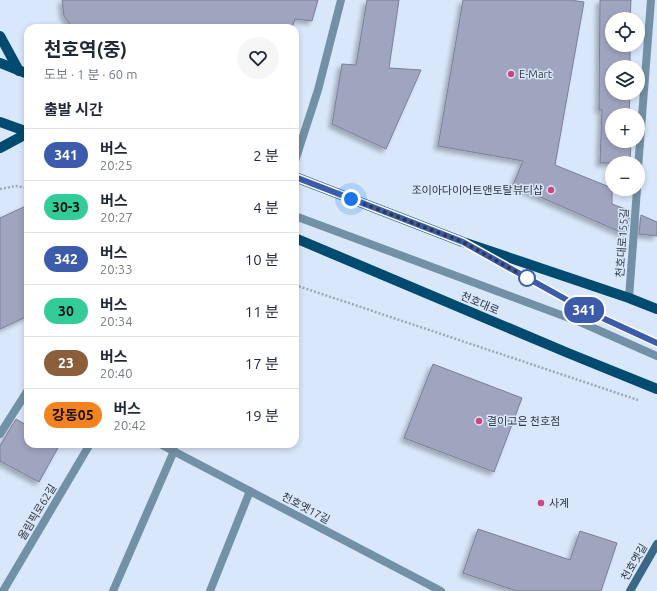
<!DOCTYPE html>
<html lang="ko">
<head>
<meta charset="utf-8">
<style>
  :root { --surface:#fff; --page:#f6f6f7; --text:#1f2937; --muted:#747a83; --line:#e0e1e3 }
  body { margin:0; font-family:Ubuntu,"Noto Sans KR",sans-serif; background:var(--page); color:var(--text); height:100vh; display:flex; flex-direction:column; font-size:15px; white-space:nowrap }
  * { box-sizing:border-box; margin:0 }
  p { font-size:13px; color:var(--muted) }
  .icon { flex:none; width:22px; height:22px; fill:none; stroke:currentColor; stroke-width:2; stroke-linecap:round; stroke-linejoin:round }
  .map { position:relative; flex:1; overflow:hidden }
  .details { position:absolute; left:24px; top:24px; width:275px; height:424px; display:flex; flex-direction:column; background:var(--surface); border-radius:12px; box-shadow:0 2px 6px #0003 }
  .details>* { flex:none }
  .badge { padding:0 8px; border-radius:13px; font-size:14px; line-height:26px }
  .buttons { position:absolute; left:605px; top:12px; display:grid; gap:8px }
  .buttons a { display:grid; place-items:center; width:40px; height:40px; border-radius:50%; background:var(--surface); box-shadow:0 2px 6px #0003; font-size:20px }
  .you { position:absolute; width:20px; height:20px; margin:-10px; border:3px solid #fff; border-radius:50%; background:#1a73e8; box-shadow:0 0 0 6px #1a73e833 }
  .map>.badge { position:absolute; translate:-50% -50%; box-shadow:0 0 0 2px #fff }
  h2 { padding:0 20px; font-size:15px; line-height:36px }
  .round { display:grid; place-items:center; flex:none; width:42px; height:42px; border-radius:21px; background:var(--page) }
  .overview { display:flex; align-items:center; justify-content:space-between; height:68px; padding:0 20px }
  h1 { font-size:19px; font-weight:700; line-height:30px }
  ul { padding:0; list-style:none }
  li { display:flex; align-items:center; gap:12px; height:52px; padding:0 20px; border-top:1px solid var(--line) }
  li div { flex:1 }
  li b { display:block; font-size:15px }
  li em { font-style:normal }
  li .badge { min-width:44px; font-weight:700; text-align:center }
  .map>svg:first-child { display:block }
</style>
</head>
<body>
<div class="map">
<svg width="657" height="591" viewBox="0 0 657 591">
  <defs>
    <filter id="shadow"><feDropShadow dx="-3.5" dy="3.5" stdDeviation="2" flood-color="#0004"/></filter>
  </defs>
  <rect width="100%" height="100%" fill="#d9e7fa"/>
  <g fill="#a0a5bf" stroke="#7b7f98" filter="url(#shadow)">
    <path d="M62,0h256l-6,21 -17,-2 -3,9h-219l-9,-12z"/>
    <path d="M367,0h32l-10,68 32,2 -35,79 -54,-25 10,-60 14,1z"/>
    <path d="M463,0h107l14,2 -29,163 57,23v16l16,6v4l2,-3 -3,24 -114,-50 10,-24 -85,-15z"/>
    <path d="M600,0h31l-1,19h-18v26h18v22h-18v26h18l-1,22h-17v26h19l-1,22h-30l2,-53h-3z"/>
    <path d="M28,205v111l-28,13v-111z"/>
    <path d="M641,215l16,7v14l-18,-2z"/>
    <path d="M433,364l89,34 -28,74 -90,-34z"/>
    <path d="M16,419l12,7v18h32l-21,38 -39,-21v-15z"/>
    <path d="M478,529l92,31 10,-29 37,12 -16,48h-84l-54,-18z"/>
  </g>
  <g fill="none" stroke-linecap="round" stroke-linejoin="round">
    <g stroke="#9ca7b7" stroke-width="2.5" stroke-dasharray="2 2" stroke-linecap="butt">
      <path d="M0,189l16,-3 12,2"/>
      <path d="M295,285l343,115"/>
    </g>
    <g stroke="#7391a6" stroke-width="8">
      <path d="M295,216l285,106 77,34"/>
      <path d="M480,251l105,59 72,33"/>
    </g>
    <g stroke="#7391a6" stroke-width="8">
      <path d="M295,161l23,-71 23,-90"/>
      <path d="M638,168l13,-168"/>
      <path d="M629,298l8,-109"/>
      <path d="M0,434l28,-44"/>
      <path d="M160,444l281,147"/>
      <path d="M3,591l87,-147"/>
      <path d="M113,591l61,-140"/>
      <path d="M210,591l40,-100"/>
    </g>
    <path stroke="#3a6886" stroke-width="8" d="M630,591l27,-47"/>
    <g stroke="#004b6f" stroke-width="10">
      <path d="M0,36l19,35"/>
      <path d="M0,63l28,11"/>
      <path d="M0,122l28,10"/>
      <path d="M0,148l28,-15"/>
      <path d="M295,177l168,65 166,56 28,11"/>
      <path d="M295,238l273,115 89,36"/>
    </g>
  </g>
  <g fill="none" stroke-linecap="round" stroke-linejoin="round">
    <g stroke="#fff" stroke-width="9">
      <path id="line" d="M295,177l168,65 122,68 72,33"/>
    </g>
    <use href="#line" stroke="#3d5bab" stroke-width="6"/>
    <path stroke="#313841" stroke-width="4" stroke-dasharray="0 7.2" d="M351,199l112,43 68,38 -4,-2"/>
  </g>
  <g fill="#ce4582" stroke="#d9e7fa" stroke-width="1.5">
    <circle cx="511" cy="74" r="4"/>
    <circle cx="551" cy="190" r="4"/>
    <circle cx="479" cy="421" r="4"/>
    <circle cx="541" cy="503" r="4"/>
  </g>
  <circle fill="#fff" stroke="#3d5bab" stroke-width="2" cx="527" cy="278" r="8"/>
  <g text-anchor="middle" stroke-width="3" stroke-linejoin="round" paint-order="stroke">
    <g font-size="11" fill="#313841" stroke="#d9e7fa" text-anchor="start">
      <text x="519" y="78">E-Mart</text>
      <text x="543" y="194" text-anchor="end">조이아다이어트앤토탈뷰티샵</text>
      <text x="487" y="425">결이고은 천호점</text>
      <text x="549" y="507">사계</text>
    </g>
    <g font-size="11" fill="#313841" stroke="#d9e7fa">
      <text transform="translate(622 243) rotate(-86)" y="4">천호대로155길</text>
      <text transform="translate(480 303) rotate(23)" y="4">천호대로</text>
      <text transform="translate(306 508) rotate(28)" y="4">천호옛17길</text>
      <text transform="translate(37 512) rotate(-59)" y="4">올림픽로62길</text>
      <text transform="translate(634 562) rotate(-60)" y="4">천호옛길</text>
    </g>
  </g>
</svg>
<div class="buttons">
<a><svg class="icon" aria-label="locate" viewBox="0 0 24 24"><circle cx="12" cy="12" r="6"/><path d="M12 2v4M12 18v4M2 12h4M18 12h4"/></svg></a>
<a><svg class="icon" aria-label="layers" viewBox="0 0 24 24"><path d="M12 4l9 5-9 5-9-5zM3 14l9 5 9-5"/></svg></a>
<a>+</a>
<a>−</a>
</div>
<div class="you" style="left:351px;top:199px"></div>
<b class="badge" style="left:584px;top:310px;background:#3d5bab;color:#fff">341</b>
<section class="details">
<div class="overview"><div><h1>천호역(중)</h1><p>도보 · 1 분 · 60 m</p></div><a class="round"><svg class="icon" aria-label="heart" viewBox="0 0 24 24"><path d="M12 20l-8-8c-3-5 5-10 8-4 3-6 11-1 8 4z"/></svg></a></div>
<h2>출발 시간</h2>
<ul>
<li><span class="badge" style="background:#3d5bab;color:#fff">341</span><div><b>버스</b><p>20:25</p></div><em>2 분</em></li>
<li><span class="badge" style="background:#3c9;color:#111">30-3</span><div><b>버스</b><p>20:27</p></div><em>4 분</em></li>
<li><span class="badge" style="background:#3d5bab;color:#fff">342</span><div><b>버스</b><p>20:33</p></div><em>10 분</em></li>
<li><span class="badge" style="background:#3c9;color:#111">30</span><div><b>버스</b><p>20:34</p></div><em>11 분</em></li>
<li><span class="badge" style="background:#8b5e3c;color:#fff">23</span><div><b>버스</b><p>20:40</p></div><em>17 분</em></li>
<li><span class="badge" style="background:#f58220;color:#111">강동05</span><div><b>버스</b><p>20:42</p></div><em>19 분</em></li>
</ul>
</section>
</div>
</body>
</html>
